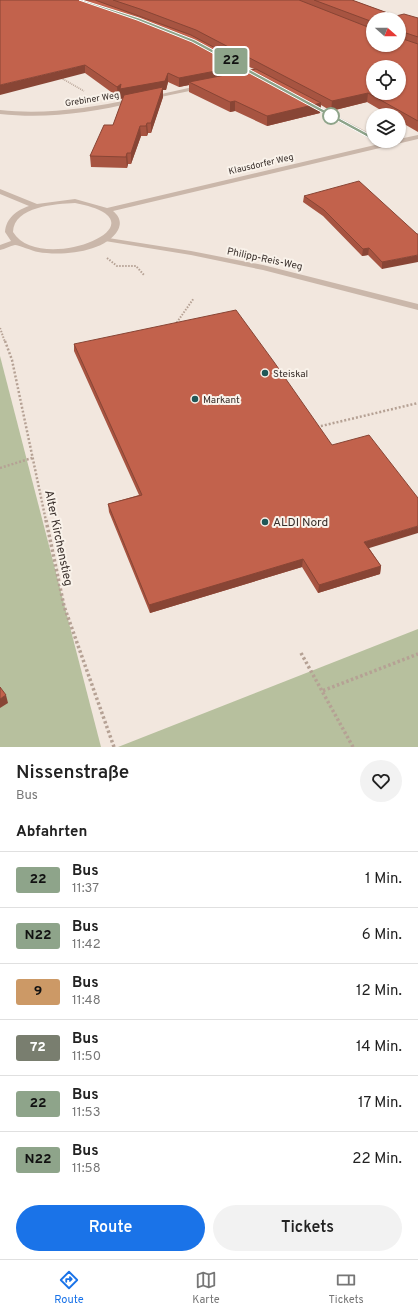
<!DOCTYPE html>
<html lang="de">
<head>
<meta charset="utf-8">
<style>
  :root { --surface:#fff; --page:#f2f2f2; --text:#222; --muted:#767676; --line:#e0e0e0; --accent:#1a73e8 }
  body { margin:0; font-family:Overpass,sans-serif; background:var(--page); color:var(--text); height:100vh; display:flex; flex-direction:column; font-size:15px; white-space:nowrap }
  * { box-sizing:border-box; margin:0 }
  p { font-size:13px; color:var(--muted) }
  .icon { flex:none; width:22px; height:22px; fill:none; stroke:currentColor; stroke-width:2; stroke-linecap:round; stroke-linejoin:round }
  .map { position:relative; height:747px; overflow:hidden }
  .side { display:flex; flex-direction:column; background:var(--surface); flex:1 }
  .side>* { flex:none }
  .badge { padding:0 8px; border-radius:3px; font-size:14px; line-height:26px }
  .needle { width:26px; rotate:111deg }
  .fabs { position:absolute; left:366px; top:12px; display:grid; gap:8px }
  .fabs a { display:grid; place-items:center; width:40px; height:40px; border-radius:50%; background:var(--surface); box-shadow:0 1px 3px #0004; font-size:20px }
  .map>.badge { position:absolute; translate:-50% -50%; box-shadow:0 0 0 2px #fff }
  h2 { padding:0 16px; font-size:15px; line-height:36px }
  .round { display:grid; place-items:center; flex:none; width:42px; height:42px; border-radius:21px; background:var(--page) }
  .headline { display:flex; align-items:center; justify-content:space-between; height:68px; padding:0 16px }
  h1 { font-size:19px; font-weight:600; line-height:30px }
  .primary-button { display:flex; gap:8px; margin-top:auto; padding:8px 16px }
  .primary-button a { flex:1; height:46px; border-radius:24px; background:var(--accent); color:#fff; font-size:16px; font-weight:600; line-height:46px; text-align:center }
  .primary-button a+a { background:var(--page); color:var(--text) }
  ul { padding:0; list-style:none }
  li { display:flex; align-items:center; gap:12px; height:56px; padding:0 16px; border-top:1px solid var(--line) }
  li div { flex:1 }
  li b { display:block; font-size:15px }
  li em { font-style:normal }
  li .badge { min-width:44px; font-weight:700; text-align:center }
  .dock { display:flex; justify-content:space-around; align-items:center; height:56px; border-top:1px solid var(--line); background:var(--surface); font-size:11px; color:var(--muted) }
  .dock a { display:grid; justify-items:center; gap:2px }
  .dock .on { color:var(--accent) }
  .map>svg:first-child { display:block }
</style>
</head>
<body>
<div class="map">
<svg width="418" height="747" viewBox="0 0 418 747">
  <rect width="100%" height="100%" fill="#f2e7de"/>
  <g fill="#b7c09e">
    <path d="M0,356l101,391h-101z"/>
    <path d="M418,629v118h-300z"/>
  </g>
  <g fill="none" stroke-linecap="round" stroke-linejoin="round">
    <path stroke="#b5a194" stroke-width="1.5" stroke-dasharray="1 1" stroke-linecap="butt" d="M61,78l23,13"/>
    <g stroke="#b5a194" stroke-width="2" stroke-dasharray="1.5 1.5" stroke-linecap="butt">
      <path d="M107,258l10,8h19l8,9"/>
      <path d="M175,325l19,-27"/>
      <path d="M0,328l5,14"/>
    </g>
    <g stroke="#b5a194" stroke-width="2.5" stroke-dasharray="2 2" stroke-linecap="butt">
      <path d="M5,341l7,19 34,161"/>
      <path d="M317,427l101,-24"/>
      <path d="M0,468l32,-10"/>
    </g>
    <g stroke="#b5a194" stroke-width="3.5" stroke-dasharray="2.5 2.5" stroke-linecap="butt">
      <path d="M46,520l18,86 50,141"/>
      <path d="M301,653l21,38"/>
      <path d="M353,747l-31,-56 96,-37"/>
    </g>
    <g fill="#cab7aa" fill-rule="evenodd">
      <path d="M202,85l2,1v2l-53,11 -3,-2z"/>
      <path d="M133,99l3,2 -1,1c-44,11 -90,17 -135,12v-4c45,5 89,-2 133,-11z"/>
      <path d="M307,103h4l62,32v5l-66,-35z"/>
      <path d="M102,237l89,14 72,14 155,39v6l-155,-40 -72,-15 -86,-14h-3z"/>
    </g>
    <path fill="#cab7aa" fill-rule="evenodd" d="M418,135v4l-305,72c6,5 9,11 5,19 -13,23 -57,26 -80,22 -6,-1 -19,-7 -23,-7 -5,1 -10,4 -15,5v-5l11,-4 -6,-9c1,-14 12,-22 24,-26l-29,-12v-5l37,15 38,-5 32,9 285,-67h7v-2zM75,203c100,19 -35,74 -62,29 1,-26 43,-28 62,-29z"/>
  </g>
  <g fill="#a75441" fill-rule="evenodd">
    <path d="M0,0h352l44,16 22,2v114l-19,-11v-6h-10l-22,-13 -36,9 -10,-6 -1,8 -53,13 -32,-15 -5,1 -41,-20v-7l-10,2 -11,-5 -2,8h-3v7l-12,36h-3l-1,3h-6l-10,28h-3l-1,4 -36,-1 -1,-11 23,-31 10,-27 -3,1v-5l-2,3 -33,-24zM373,19l26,26h-26zM247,66l7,3 -7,2z"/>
    <path d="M304,196l113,38 -35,35 -14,-14 -6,1 -39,-40 -20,-14z"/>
    <path d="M74,344l295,204 12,18 -1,8 -62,19 -16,-26 -152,46 -41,-101 -1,-8 31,-9 -65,-144z"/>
  </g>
  <g fill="#884535">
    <path d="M85,65v8l-85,22v-10z"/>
    <path d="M247,65v8l-58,9v3l-10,2v-9z"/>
    <path d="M168,73v9l-2,8h-3v7l-12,36v-10l11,-33 -42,9v-5l-2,3 -1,-10 4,-3z"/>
    <path d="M368,93l-1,9 -36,9 1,-10z"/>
    <path d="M235,101v10l-5,1v-10z"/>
    <path d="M321,103l-1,10 -53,13v-10z"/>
    <path d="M147,123l1,10 -1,3 -1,-10z"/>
    <path d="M140,126l1,10 -10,28v-11z"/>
    <path d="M127,153l1,11 -1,4 -1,-11z"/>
    <path d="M369,248l-1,7 -6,1 1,-7z"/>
    <path d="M418,255v7l-36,7v-7z"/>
    <path d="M418,526v7l-55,17 1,-8z"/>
    <path d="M303,559l-1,8 -152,46 -1,-8z"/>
    <path d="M381,566l-1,8 -62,19 1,-8z"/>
    <path d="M6,695l2,8 -8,5v-9z"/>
  </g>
  <g fill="#c2624c" stroke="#884535" fill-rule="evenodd">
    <path d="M0,0h95l96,35 56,30 -68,13 -11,-5 -3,8 -45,8 1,-5 -4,3 -32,-22 -85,20z"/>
    <path d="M113,0h186l74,29v16h26v-10l1,3 18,6v77l-50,-28 -36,8 -136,-71 -56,-21zM373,67h26v26h-26z"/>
    <path d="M314,0h38l44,16 8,-2 14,4v19l-18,-6 -1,1v-13h-26v3z"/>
    <path d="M256,69l65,34 -54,13 -32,-15 -5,1 -41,-20z"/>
    <path d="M163,87l-12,36h-4l-1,3h-6l-9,27h-4l-1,4 -36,-1 14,-31h9l11,-30z"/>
    <path d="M359,181l58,53h1v21l-36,7 -13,-14 -6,1 -39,-39 -20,-14z"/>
    <path d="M236,310l38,52 58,83 37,-10 49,63v28l-54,16 17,24 -62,19 -16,-26 -154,46 -41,-101 34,-9 -68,-151z"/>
    <path d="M0,687l6,8 -6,4z"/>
  </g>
  <path fill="#8ea48a" stroke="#fff" d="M79,0h3l57,18 56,22 181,98 -5,1 -179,-97 -55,-22z"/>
  <circle fill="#fff" stroke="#8ea48a" stroke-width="2" cx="331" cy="116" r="8"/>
  <g fill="#205757" stroke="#f9f2ea" stroke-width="1.5">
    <circle cx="265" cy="373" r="4"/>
    <circle cx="195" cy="399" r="4"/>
    <circle cx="265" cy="522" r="4"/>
  </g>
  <g text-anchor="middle" stroke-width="4" stroke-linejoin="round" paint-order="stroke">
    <g font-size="9" fill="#372d29" stroke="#f9f2ea">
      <text transform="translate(92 99) rotate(-9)" y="3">Grebiner Weg</text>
      <text transform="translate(261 164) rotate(-13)" y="3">Klausdorfer Weg</text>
    </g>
    <g font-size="10" fill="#372d29" stroke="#f9f2ea">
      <text transform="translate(265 258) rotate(12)" y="4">Philipp-Reis-Weg</text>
    </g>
    <g font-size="10" fill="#372d29" stroke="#f9f2ea" text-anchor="start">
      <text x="273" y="377">Steiskal</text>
      <text x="203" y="403">Markant</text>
    </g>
    <g font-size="12" fill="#372d29" stroke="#f9f2ea" text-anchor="start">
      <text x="273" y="526">ALDI Nord</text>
    </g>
    <g font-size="12" fill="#372d29" stroke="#f9f2ea">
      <text transform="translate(59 538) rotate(78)" y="4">Alter Kirchenstieg</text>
    </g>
  </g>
</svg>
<div class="fabs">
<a><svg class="needle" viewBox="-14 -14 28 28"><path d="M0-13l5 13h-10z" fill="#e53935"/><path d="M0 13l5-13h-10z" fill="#767676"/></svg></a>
<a><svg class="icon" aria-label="locate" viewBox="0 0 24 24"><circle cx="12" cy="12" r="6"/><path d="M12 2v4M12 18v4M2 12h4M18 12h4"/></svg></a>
<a><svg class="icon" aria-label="layers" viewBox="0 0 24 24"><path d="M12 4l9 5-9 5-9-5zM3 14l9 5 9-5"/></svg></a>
</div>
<b class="badge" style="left:231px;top:61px;background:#8ea48a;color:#111">22</b>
</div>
<section class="side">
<div class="headline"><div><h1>Nissenstraße</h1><p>Bus</p></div><a class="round"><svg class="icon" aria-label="heart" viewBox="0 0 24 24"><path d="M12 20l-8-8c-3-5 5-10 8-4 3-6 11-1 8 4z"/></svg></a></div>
<h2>Abfahrten</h2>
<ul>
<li><span class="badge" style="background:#8ea48a;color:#111">22</span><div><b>Bus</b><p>11:37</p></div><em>1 Min.</em></li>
<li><span class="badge" style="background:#8ea48a;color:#111">N22</span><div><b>Bus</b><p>11:42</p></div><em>6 Min.</em></li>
<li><span class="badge" style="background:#c96;color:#111">9</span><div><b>Bus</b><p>11:48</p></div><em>12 Min.</em></li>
<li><span class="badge" style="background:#797e6f;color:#fff">72</span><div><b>Bus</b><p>11:50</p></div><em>14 Min.</em></li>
<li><span class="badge" style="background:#8ea48a;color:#111">22</span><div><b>Bus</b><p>11:53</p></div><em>17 Min.</em></li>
<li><span class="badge" style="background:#8ea48a;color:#111">N22</span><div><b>Bus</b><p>11:58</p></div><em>22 Min.</em></li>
</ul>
<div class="primary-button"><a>Route</a><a>Tickets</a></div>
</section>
<nav class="dock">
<a class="on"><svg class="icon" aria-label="directions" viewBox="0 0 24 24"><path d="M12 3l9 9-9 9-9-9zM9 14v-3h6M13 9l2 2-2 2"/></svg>Route</a>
<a><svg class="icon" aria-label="map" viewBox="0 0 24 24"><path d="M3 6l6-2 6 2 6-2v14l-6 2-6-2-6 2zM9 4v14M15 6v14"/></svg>Karte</a>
<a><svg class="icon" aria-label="tickets" viewBox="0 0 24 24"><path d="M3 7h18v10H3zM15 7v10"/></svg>Tickets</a>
</nav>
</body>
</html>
